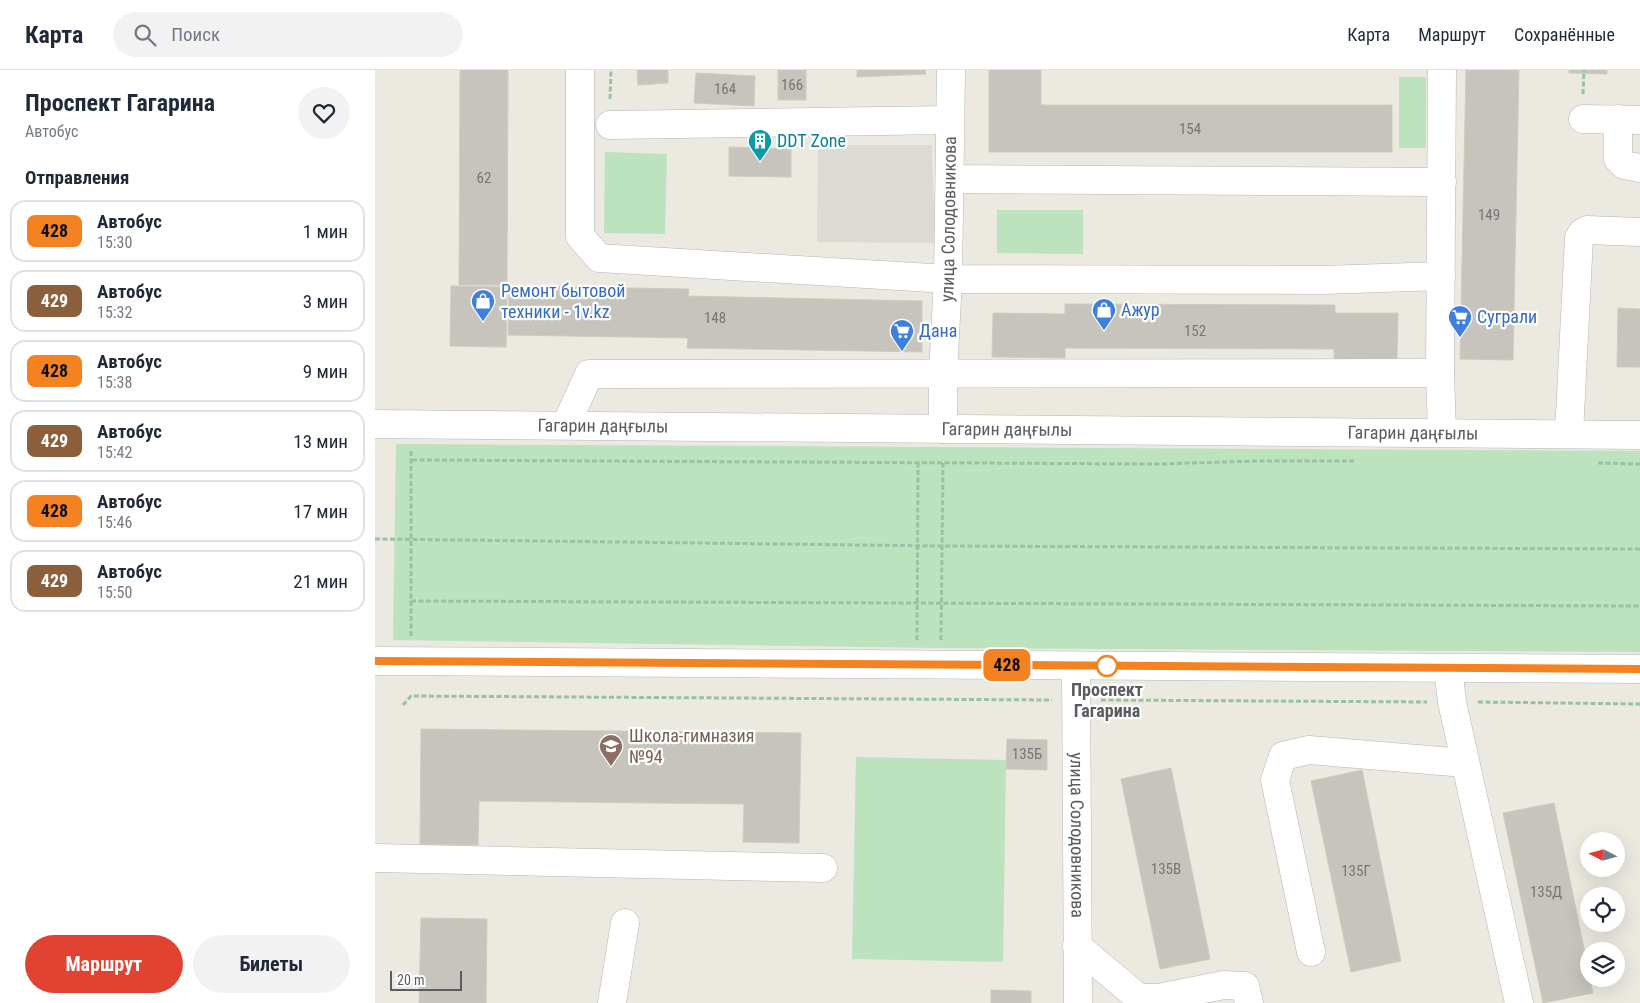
<!DOCTYPE html>
<html lang="ru">
<head>
<meta charset="utf-8">
<style>
  :root { --surface:#fff; --page:#f2f2f3; --text:#1f2937; --muted:#747a83; --line:#e0e1e3; --accent:#e04331 }
  body { margin:0; font-family:"Roboto Condensed",sans-serif; background:var(--page); color:var(--text); height:100vh; display:flex; flex-direction:column; font-size:19px; white-space:nowrap }
  * { box-sizing:border-box; margin:0 }
  p { font-size:16px; color:var(--muted) }
  .icon { flex:none; width:28px; height:28px; fill:none; stroke:currentColor; stroke-width:2; stroke-linecap:round; stroke-linejoin:round }
  .map { position:relative; flex:1; overflow:hidden }
  .side { display:flex; flex-direction:column; background:var(--surface); width:375px }
  .side>* { flex:none }
  .badge { padding:0 10px; border-radius:8px; font-size:18px; line-height:32px }
  .needle { width:32px; rotate:276deg }
  .fabs { position:absolute; left:1205px; top:762px; display:grid; gap:10px }
  .fabs a { display:grid; place-items:center; width:45px; height:45px; border-radius:50%; background:var(--surface); box-shadow:0 5px 20px #0002; font-size:25px }
  .scale { position:absolute; left:15px; bottom:12px; width:72px; box-sizing:border-box; padding-left:5px; border:2px solid #595c60; border-top:0; font-size:14px; line-height:18px; white-space:nowrap; color:#595c60; -webkit-text-stroke:4px #fff; paint-order:stroke }
  .map>.badge { position:absolute; translate:-50% -50%; box-shadow:0 0 0 2px #fff }
  h2 { padding:0 25px; font-size:19px; line-height:45px }
  .round { display:grid; place-items:center; flex:none; width:52px; height:52px; border-radius:26px; background:var(--page) }
  .summary { display:flex; align-items:center; justify-content:space-between; height:85px; padding:0 25px }
  h1 { font-size:24px; font-weight:700; line-height:38px }
  .primary-button { display:flex; gap:10px; margin-top:auto; padding:10px 25px }
  .primary-button a { flex:1; height:58px; border-radius:30px; background:var(--accent); color:#fff; font-size:20px; font-weight:700; line-height:58px; text-align:center }
  .primary-button a+a { background:var(--page); color:var(--text) }
  ul { padding:0; list-style:none }
  li { display:flex; align-items:center; gap:15px; height:62px; margin:0 10px 8px; padding:0 15px; border:2px solid var(--line); border-radius:15px }
  li div { flex:1 }
  li b { display:block; font-size:19px }
  li em { font-style:normal }
  li .badge { min-width:55px; font-weight:700; text-align:center }
  header { display:flex; align-items:center; gap:30px; box-sizing:border-box; height:70px; padding:0 25px; background:var(--surface); border-bottom:1px solid var(--line) }
  header strong { font-size:24px }
  nav { display:flex; gap:28px; margin-inline-start:auto; font-size:18px }
  .search { width:350px; height:45px; background:var(--page); display:flex; align-items:center; gap:12px; box-sizing:border-box; padding:0 18px; border-radius:28px; color:var(--muted); font-size:19px }
  main { display:flex; flex:1; min-height:0 }
  .map>svg:first-child { display:block }
</style>
</head>
<body>
<header>
<strong>Карта</strong>
<div class="search"><svg class="icon" aria-label="search" viewBox="0 0 24 24"><circle cx="10" cy="10" r="6"/><path d="M15 15l6 6"/></svg>Поиск</div>
<nav><a>Карта</a><a>Маршрут</a><a>Сохранённые</a></nav>
</header>
<main>
<section class="side">
<div class="summary"><div><h1>Проспект Гагарина</h1><p>Автобус</p></div><a class="round"><svg class="icon" aria-label="heart" viewBox="0 0 24 24"><path d="M12 20l-8-8c-3-5 5-10 8-4 3-6 11-1 8 4z"/></svg></a></div>
<h2>Отправления</h2>
<ul>
<li><span class="badge" style="background:#f58220;color:#111">428</span><div><b>Автобус</b><p>15:30</p></div><em>1 мин</em></li>
<li><span class="badge" style="background:#8b5e3c;color:#fff">429</span><div><b>Автобус</b><p>15:32</p></div><em>3 мин</em></li>
<li><span class="badge" style="background:#f58220;color:#111">428</span><div><b>Автобус</b><p>15:38</p></div><em>9 мин</em></li>
<li><span class="badge" style="background:#8b5e3c;color:#fff">429</span><div><b>Автобус</b><p>15:42</p></div><em>13 мин</em></li>
<li><span class="badge" style="background:#f58220;color:#111">428</span><div><b>Автобус</b><p>15:46</p></div><em>17 мин</em></li>
<li><span class="badge" style="background:#8b5e3c;color:#fff">429</span><div><b>Автобус</b><p>15:50</p></div><em>21 мин</em></li>
</ul>
<div class="primary-button"><a>Маршрут</a><a>Билеты</a></div>
</section>
<div class="map">
<svg width="1265" height="933" viewBox="0 0 1265 933">
  <rect width="100%" height="100%" fill="#ebe9e0"/>
  <path fill="#dcdad4" d="M443,75h114l3,98 -118,-1z"/>
  <g fill="#bde2be">
    <rect x="1024" y="7" width="27" height="71"/>
    <path d="M230,82l62,2 -2,80 -61,-1z"/>
    <path d="M622,140h86v44l-86,-1z"/>
    <path d="M21,374l1244,7v201l-699,-4 -548,-8z"/>
    <path d="M481,687l150,3 -3,202 -151,-3z"/>
  </g>
  <g fill="#c6c4bd" stroke="#cfcbbf">
    <path d="M85,0h48l-1,215h-48z"/>
    <path d="M262,0h31v13l-30,2z"/>
    <rect x="403" y="0" width="28" height="30"/>
    <path d="M482,0h68l1,4 -69,3z"/>
    <path d="M614,0h52v35h351v47h-403z"/>
    <path d="M1091,0h53l-6,290 -53,-1z"/>
    <path d="M1194,0h38v4l-38,-1z"/>
    <path d="M321,3l59,3 -1,30 -60,-3z"/>
    <path d="M354,77l62,2v28l-62,-1z"/>
    <path d="M76,216l56,1 -1,60 -56,-1z"/>
    <path d="M134,216l180,3 -1,7 234,5v51l-235,-4 1,-10 -180,-3z"/>
    <path d="M690,234l270,1v8h63l-1,46h-63v-10l-269,-1v10l-73,-1 1,-44 72,1z"/>
    <path d="M1243,238l22,1v58h-23z"/>
    <path d="M46,659l380,4 -2,110 -56,-1 1,-38 -265,-3 -1,44 -58,-1z"/>
    <path d="M632,669l40,1v30l-41,-1z"/>
    <path d="M796,698l39,191 -50,10 -39,-190z"/>
    <path d="M987,700l39,191 -50,11 -40,-191z"/>
    <path d="M1179,733l35,169v7h1l3,14 -50,10 -40,-190z"/>
    <path d="M46,848l66,1 -1,84h-67z"/>
    <path d="M616,920l40,1v12h-40z"/>
  </g>
  <g fill="none" stroke-linecap="round" stroke-linejoin="round">
    <g stroke="#b3b6ba" stroke-width="29">
      <g id="minor">
        <path d="M205,0v166l19,22 349,21 376,1 117,-4"/>
        <path d="M1067,0l-2,303 2,59"/>
        <path d="M1208,49l57,1"/>
        <path d="M1243,49v40l6,6 16,3"/>
        <path d="M235,55l340,-5"/>
        <path d="M575,109l492,3"/>
        <path id="s1" d="M0,354l1265,11"/>
        <path d="M191,355l23,-51 851,-1"/>
        <path id="s2" d="M568,359v-55l5,-95 3,-209"/>
        <path d="M1194,364l10,-196 3,-5 5,-3 53,2"/>
        <path d="M0,591l1265,8"/>
        <path id="s3" d="M701,596l2,337"/>
        <path d="M1073,598l4,34 67,301"/>
        <path d="M0,788l448,10"/>
        <path d="M702,876l62,52h19l66,-13 21,1 4,17"/>
        <path d="M936,882l-36,-172 8,-24 26,-6 156,13"/>
        <path d="M237,933l13,-80"/>
      </g>
    </g>
    <g stroke="#97c2a4" stroke-width="3" stroke-dasharray="5 2.5" stroke-linecap="butt">
      <path d="M1208,24l1,-24"/>
      <path d="M235,29l1,-29"/>
      <path d="M37,390l748,4 97,-3h97"/>
      <path d="M1223,393l42,1"/>
      <path d="M0,469l566,7 699,3"/>
      <path d="M36,531l1229,5"/>
      <path d="M36,566v-187"/>
      <path d="M542,570l1,-177"/>
      <path d="M566,570l2,-177"/>
      <path d="M726,630l326,2"/>
      <path d="M1103,632l162,2"/>
      <path d="M28,635l8,-9 641,4"/>
    </g>
    <use href="#minor" stroke="#fff" stroke-width="28"/>
  </g>
  <g fill="none" stroke-linecap="round" stroke-linejoin="round">
    <g stroke="#fff" stroke-width="11">
      <path id="line" d="M0,591l1265,8"/>
    </g>
    <use href="#line" stroke="#f58220" stroke-width="8"/>
  </g>
  <defs>
    <g id="building-pin" transform="scale(1.25)"><path d="M0 17L-7.5 6A9.5 9.5 0 1 1 7.5 6Z" fill="#0f9aa8" stroke="#fff"/><path d="M-4-6H4V6H1V3H-1V6H-4ZM-2.5-4.3h1.7v1.8h-1.7ZM.8-4.3h1.7v1.8H.8ZM-2.5-1h1.7V.8h-1.7ZM.8-1h1.7V.8H.8Z" fill="#fff"/></g>
    <g id="shop-pin" transform="scale(1.25)"><path d="M0 17L-7.5 6A9.5 9.5 0 1 1 7.5 6Z" fill="#3f7fe0" stroke="#fff"/><path d="M-5-2.5h2.3a2.7 3.5 0 0 1 5.4 0H5L5.5 6h-11ZM-1.5-2.5h3a1.5 2.3 0 0 0-3 0Z" fill="#fff"/></g>
    <g id="supermarket-pin" transform="scale(1.25)"><path d="M0 17L-7.5 6A9.5 9.5 0 1 1 7.5 6Z" fill="#3f7fe0" stroke="#fff"/><path d="M-6-5.5h2.5l.6 2H6L4.5 2H-2.5L-4.4-4H-6ZM-1.5 3.2a1.3 1.3 0 1 0 .1 0ZM3 3.2a1.3 1.3 0 1 0 .1 0Z" fill="#fff"/></g>
    <g id="school-pin" transform="scale(1.25)"><path d="M0 17L-7.5 6A9.5 9.5 0 1 1 7.5 6Z" fill="#8d6e63" stroke="#fff"/><path d="M0-5L7-2L0 1L-7-2ZM-4 1L0 2.5L4 1V4Q0 6-4 4Z" fill="#fff"/></g>
  </defs>
  <g fill-rule="evenodd">
    <use href="#building-pin" x="385" y="71"/>
    <use href="#shop-pin" x="108" y="231"/>
    <use href="#shop-pin" x="729" y="240"/>
    <use href="#supermarket-pin" x="1085" y="247"/>
    <use href="#supermarket-pin" x="527" y="261"/>
    <use href="#school-pin" x="236" y="676"/>
  </g>
  <circle fill="#fff" stroke="#f58220" stroke-width="2.5" cx="732" cy="596" r="10"/>
  <g text-anchor="middle" stroke-width="4.5" stroke-linejoin="round" paint-order="stroke">
    <g font-size="15" fill="#747677">
      <text x="417" y="20">166</text>
      <text x="350" y="24">164</text>
      <text x="815" y="64">154</text>
      <text x="109" y="113">62</text>
      <text x="1114" y="150">149</text>
      <text x="340" y="253">148</text>
      <text x="820" y="266">152</text>
      <text x="652" y="689">135Б</text>
      <text x="791" y="804">135В</text>
      <text x="981" y="806">135Г</text>
      <text x="1171" y="827">135Д</text>
    </g>
    <g font-size="18" fill="#0d838f" stroke="#fff" text-anchor="start">
      <text x="402" y="77">DDT Zone</text>
    </g>
    <g font-size="18" fill="#595c60" stroke="#fff">
      <text dy="6" stroke="none"><textPath href="#s2" startOffset="210">улица Солодовникова</textPath></text>
      <text dy="6" stroke="none"><textPath href="#s1" startOffset="228">Гагарин даңғылы</textPath></text>
      <text dy="6" stroke="none"><textPath href="#s1" startOffset="632">Гагарин даңғылы</textPath></text>
      <text dy="6" stroke="none"><textPath href="#s1" startOffset="1038">Гагарин даңғылы</textPath></text>
      <text dy="6" stroke="none"><textPath href="#s3" startOffset="169">улица Солодовникова</textPath></text>
    </g>
    <g font-size="18" fill="#366cbe" stroke="#fff" text-anchor="start">
      <text x="126" y="227">Ремонт бытовой<tspan x="126" dy="21">техники - 1v.kz</tspan></text>
      <text x="746" y="246">Ажур</text>
      <text x="1102" y="253">Суграли</text>
      <text x="544" y="267">Дана</text>
    </g>
    <g font-size="18" font-weight="bold" fill="#595c60" stroke="#fff">
      <text x="732" y="626">Проспект<tspan x="732" dy="21">Гагарина</tspan></text>
    </g>
    <g font-size="18" fill="#785e54" stroke="#fff" text-anchor="start">
      <text x="254" y="672">Школа-гимназия<tspan x="254" dy="21">№94</tspan></text>
    </g>
  </g>
</svg>
<div class="fabs">
<a><svg class="needle" viewBox="-14 -14 28 28"><path d="M0-13l5 13h-10z" fill="#e53935"/><path d="M0 13l5-13h-10z" fill="#747a83"/></svg></a>
<a><svg class="icon" aria-label="locate" viewBox="0 0 24 24"><circle cx="12" cy="12" r="6"/><path d="M12 2v4M12 18v4M2 12h4M18 12h4"/></svg></a>
<a><svg class="icon" aria-label="layers" viewBox="0 0 24 24"><path d="M12 4l9 5-9 5-9-5zM3 14l9 5 9-5"/></svg></a>
</div>
<div class="scale">20 m</div>
<b class="badge" style="left:632px;top:595px;background:#f58220;color:#111">428</b>
</div>
</main>
</body>
</html>
